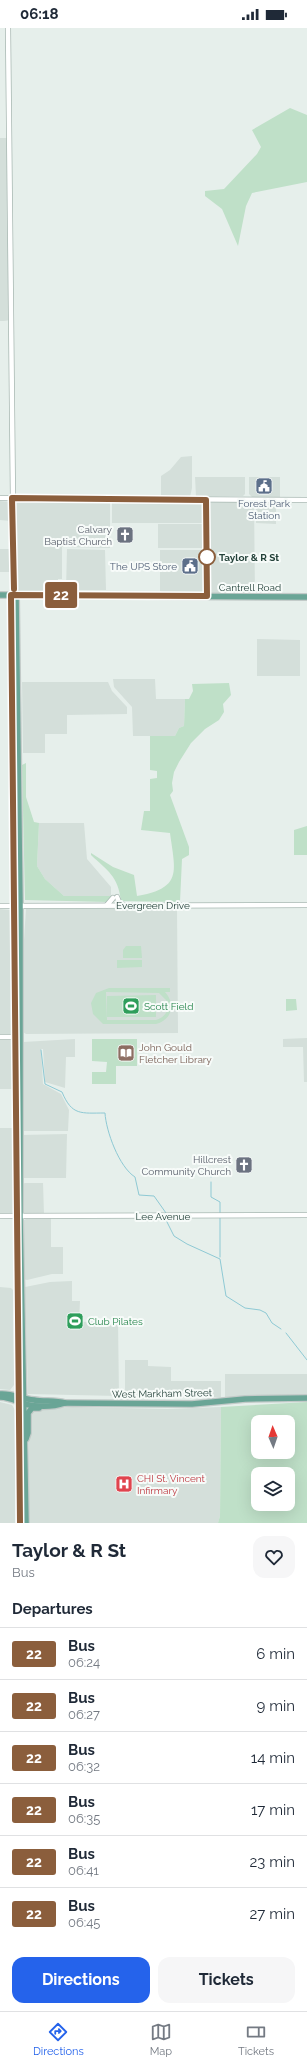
<!DOCTYPE html>
<html lang="en">
<head>
<meta charset="utf-8">
<style>
  :root { --surface:#fff; --page:#f6f6f7; --text:#1f2937; --muted:#747a83; --line:#e0e1e3; --accent:#2563eb }
  body { margin:0; font-family:Raleway,sans-serif; background:var(--page); color:var(--text); height:100vh; display:flex; flex-direction:column; font-size:15px; white-space:nowrap }
  * { box-sizing:border-box; margin:0 }
  p { font-size:13px; color:var(--muted) }
  .icon { flex:none; width:22px; height:22px; fill:none; stroke:currentColor; stroke-width:2; stroke-linecap:round; stroke-linejoin:round }
  .map { position:relative; height:1495px; overflow:hidden }
  .drawer { display:flex; flex-direction:column; background:var(--surface); flex:1 }
  .drawer>* { flex:none }
  .badge { padding:0 8px; border-radius:3px; font-size:14px; line-height:26px }
  .needle { width:26px; rotate:358deg }
  .tools { position:absolute; left:251px; top:1387px; display:grid; gap:8px }
  .tools a { display:grid; place-items:center; width:44px; height:44px; border-radius:8px; background:var(--surface); box-shadow:0 4px 16px #0002; font-size:20px }
  .map>.badge { position:absolute; translate:-50% -50%; box-shadow:0 0 0 2px #fff }
  h2 { padding:0 12px; font-size:15px; line-height:36px }
  .round { display:grid; place-items:center; flex:none; width:42px; height:42px; border-radius:12px; background:var(--page) }
  .headline { display:flex; align-items:center; justify-content:space-between; height:68px; padding:0 12px }
  h1 { font-size:19px; font-weight:700; line-height:30px }
  .button { display:flex; gap:8px; margin-top:auto; padding:8px 12px }
  .button a { flex:1; height:46px; border-radius:12px; background:var(--accent); color:#fff; font-size:16px; font-weight:700; line-height:46px; text-align:center }
  .button a+a { background:var(--page); color:var(--text) }
  ul { padding:0; list-style:none }
  li { display:flex; align-items:center; gap:12px; height:52px; padding:0 12px; border-top:1px solid var(--line) }
  li div { flex:1 }
  li b { display:block; font-size:15px }
  li em { font-style:normal }
  li .badge { min-width:44px; font-weight:700; text-align:center }
  .status { display:flex; justify-content:space-between; align-items:center; height:28px; padding:0 20px; background:var(--surface); direction:ltr }
  .status svg { height:11px; fill:currentColor }
  .dock { display:flex; justify-content:space-around; align-items:center; height:56px; border-top:1px solid var(--line); background:var(--surface); font-size:11px; color:var(--muted) }
  .dock a { display:grid; justify-items:center; gap:2px }
  .dock .active { color:var(--accent) }
  .map>svg:first-child { display:block }
</style>
</head>
<body>
<div class="status"><b>06:18</b><svg viewBox="0 0 49 12"><path d="M0 12V9h3v3zM5 12V6h3v6zM10 12V3h3v9zM15 12V0h3v12zM26 1h20v11H26zM47 4h2v5h-2z"/></svg></div>
<div class="map">
<svg width="307" height="1495" viewBox="0 0 307 1495">
  <rect width="100%" height="100%" fill="#e6efeb"/>
  <g fill="#d4dfda">
    <path d="M0,110h9l2,182 -7,1h-4z"/>
    <path d="M192,428v32l-2,9h-29v-21l9,-6 11,-13z"/>
    <path d="M195,449h50v17l-2,2h-47z"/>
    <path d="M249,449h31v20h-28l-3,-3z"/>
    <path d="M12,470l98,1v49l-48,-1v32h-4v12h-42z"/>
    <path d="M206,472h48l1,96h-48v-48h-49v-24h48z"/>
    <path d="M0,473l10,1 1,19 -11,-1z"/>
    <path d="M113,473l90,1 1,21h-92v-21z"/>
    <path d="M258,475h18v21l-20,-1v-18z"/>
    <rect x="0" y="521" width="11" height="23"/>
    <path d="M67,521l38,1 1,40h-40z"/>
    <path d="M160,522h44v42l-41,1 -3,-2z"/>
    <path d="M257,611l43,1v36h-43z"/>
    <path d="M113,651h42l1,20h29l-1,27 -5,2 -4,8h-42l-1,-29 -18,-20z"/>
    <path d="M22,654h86l4,9 15,16v7l-60,1v19h-22v19h-22z"/>
    <path d="M39,795h45l3,36 24,28v9h-47l-19,-17 -8,-13z"/>
    <path d="M0,881l10,1 1,3 3,176h-14z"/>
    <path d="M26,881h151l1,124 -152,1 -3,-2 -1,-62z"/>
    <path d="M307,1010v44h-3l-1,-35h-20v-8z"/>
    <path d="M75,1011v18h-9l-1,31 -20,-6 -2,-33h-2l2,35 18,10 8,16 -1,21h-44l-3,-3 2,-86z"/>
    <rect x="0" y="1100" width="16" height="88"/>
    <path d="M67,1106l-1,44h-44l-1,-43z"/>
    <path d="M25,1155h18l1,31h-20l-2,-2v-28z"/>
    <path d="M51,1190v29h12v27h-11l-25,6 -4,-1v-58l3,-2z"/>
    <path d="M72,1253v20h8l-1,21 39,-1 1,75 -91,-2 -3,-107 25,-5z"/>
    <path d="M0,1259l11,1 2,2 1,95 -4,5 -10,-1z"/>
    <path d="M125,1332h23v6l23,1v14h50v16h-96z"/>
    <path d="M225,1346h82v21l-82,3z"/>
    <path d="M0,1374l12,3 3,5v113h-15z"/>
    <path d="M73,1379l94,2 54,-2 -1,109 -2,7h-190l1,-109 7,-5z"/>
  </g>
  <g fill="#bfe0c8" fill-rule="evenodd">
    <path d="M290,80l17,7v67l-55,11 -6,13 -8,40 -16,-37 -17,-13v-5l19,-2 33,-35 4,-7 -9,-17z"/>
    <path d="M229,655l2,12 -8,9 1,8 -5,8 -14,9 -14,14 -12,19 -5,10 -2,11 1,8 -3,4 19,52v8l-7,4 -2,43 -59,-1c-3,-25 -13,-30 -30,-46v-2l22,14 21,8 3,21c46,-8 38,-25 33,-63l-29,-3 3,-19h6v-32l7,-1v-7l-7,-1v-34h25l4,-8 5,-2 1,-27h4l4,-8 -1,-7z"/>
    <path d="M26,735v34l8,25 5,1 -2,43 8,13 19,17h47l-3,6 -83,-2 -3,-135z"/>
    <path d="M307,798v29h-13v-25z"/>
    <path d="M126,918h15l1,12h-19v-8z"/>
    <path d="M117,932h25v7l-25,1z"/>
    <path d="M109,960h61v4h-5c11,12 7,28 -9,32h-53l-10,-10 -2,-11 5,-10zM106,964l53,1 7,7c4,9 0,17 -10,20h-49z"/>
    <path d="M156,967v22h-49v-21z"/>
    <path d="M286,971h10l1,11 -11,1z"/>
    <path d="M92,1011h45v27h-21v18h-24v-12h14l1,-10 -15,-1z"/>
    <path d="M307,1374v121h-89l2,-7 1,-109zM258,1394h30v30h-30zM258,1446h30v30h-30z"/>
  </g>
  <g fill="none" stroke-linecap="round" stroke-linejoin="round">
    <g stroke="#8ec9d4" stroke-width="1">
      <path d="M41,1022l4,34 17,8c10,24 19,21 43,21 1,18 14,54 30,64l4,18 15,1 12,17"/>
      <path d="M211,1149v-8"/>
      <path d="M211,1154v15l9,5v11"/>
      <path d="M167,1194l7,14 13,8 33,15 6,37 19,12 15,2 6,3 6,10 9,6"/>
      <path d="M220,1229v-39"/>
      <path d="M286,1305l21,27"/>
    </g>
    <g stroke="#a8b8b2" stroke-width="6">
      <g id="minor">
        <path d="M8,0l6,567"/>
        <path d="M0,470l307,2"/>
        <path d="M117,869l2,5 5,3"/>
        <path d="M107,877l6,-7"/>
        <path d="M0,878l307,-1"/>
        <path d="M0,1009h18"/>
        <path d="M0,1188l307,-1"/>
      </g>
    </g>
    <g stroke="#c2cac8" stroke-width="8">
      <g id="major">
        <path d="M0,567l307,2"/>
        <path d="M11,567l9,928"/>
        <path d="M16,567l4,310v312l6,306"/>
        <path d="M0,1366c13,-1 21,5 34,6 10,2 21,0 31,3"/>
        <path d="M0,1369c9,0 16,4 24,7 13,3 29,3 41,-1l127,1 53,-5 62,-1"/>
        <path d="M26,1411l2,-6v-20l4,-5h7"/>
      </g>
    </g>
    <use href="#minor" stroke="#fff" stroke-width="4.5"/>
    <use href="#major" stroke="#6aa596" stroke-width="5.5"/>
  </g>
  <g fill="none" stroke-linecap="round" stroke-linejoin="round">
    <g stroke="#fff" stroke-width="9">
      <path id="line" d="M14,561l-2,-91 194,2 1,96 -196,-1 9,928"/>
    </g>
    <use href="#line" stroke="#8b5e3c" stroke-width="6"/>
  </g>
  <defs>
    <g id="civic-square" transform="scale(0.9)"><rect x="-9" y="-9" width="18" height="18" rx="4" fill="#5c6f8a" stroke="#f7fbf9"/><path d="M-.6-6.5H3V-4.5H.6V-3L4-1V1h2V6H-6V1h2V-1L-.6-3ZM-1.2 2.5V6h2.4V2.5Z" fill="#fff"/></g>
    <g id="church-square" transform="scale(0.9)"><rect x="-9" y="-9" width="18" height="18" rx="4" fill="#6b7280" stroke="#f7fbf9"/><path d="M-1.2-6h2.4v3.5h3.3v2.4h-3.3V6h-2.4V-.1h-3.3v-2.4h3.3Z" fill="#fff"/></g>
    <g id="stadium-square" transform="scale(0.9)"><rect x="-9" y="-9" width="18" height="18" rx="4" fill="#2e9e5b" stroke="#f7fbf9"/><path d="M0-5a6.5 5 0 1 0 0 10a6.5 5 0 1 0 0-10ZM-3.5-1.8h7v3.6h-7Z" fill="#fff"/></g>
    <g id="library-square" transform="scale(0.9)"><rect x="-9" y="-9" width="18" height="18" rx="4" fill="#8d6e63" stroke="#f7fbf9"/><path d="M-6-4Q-3-5.5-.7-3.5V5Q-3 3-6 4ZM6-4Q3-5.5 .7-3.5V5Q3 3 6 4Z" fill="#fff"/></g>
    <g id="hospital-square" transform="scale(0.9)"><rect x="-9" y="-9" width="18" height="18" rx="4" fill="#e0444e" stroke="#f7fbf9"/><path d="M-5-5h3v3.5h4V-5h3V5h-3V1.5h-4V5h-3Z" fill="#fff"/></g>
  </defs>
  <g fill-rule="evenodd">
    <use href="#civic-square" x="264" y="458"/>
    <use href="#church-square" x="125" y="507"/>
    <use href="#civic-square" x="190" y="538"/>
    <use href="#stadium-square" x="131" y="978"/>
    <use href="#library-square" x="126" y="1025"/>
    <use href="#church-square" x="244" y="1137"/>
    <use href="#stadium-square" x="75" y="1293"/>
    <use href="#hospital-square" x="124" y="1456"/>
  </g>
  <circle fill="#fff" stroke="#8b5e3c" stroke-width="2" cx="207" cy="529" r="8"/>
  <g text-anchor="middle" stroke-width="4" stroke-linejoin="round" paint-order="stroke">
    <g font-size="10" fill="#4e5e75" stroke="#f7fbf9">
      <text x="264" y="479">Forest Park<tspan x="264" dy="12">Station</tspan></text>
      <text x="177" y="542" text-anchor="end">The UPS Store</text>
    </g>
    <g font-size="10" fill="#5b616d" stroke="#f7fbf9" text-anchor="end">
      <text x="112" y="505">Calvary<tspan x="112" dy="12">Baptist Church</tspan></text>
      <text x="231" y="1135">Hillcrest<tspan x="231" dy="12">Community Church</tspan></text>
    </g>
    <g font-size="10" font-weight="bold" fill="#24423a" stroke="#f7fbf9" text-anchor="start">
      <text x="219" y="533">Taylor &amp; R St</text>
    </g>
    <g font-size="10" fill="#24423a" stroke="#f7fbf9">
      <text x="250" y="563">Cantrell Road</text>
      <text x="153" y="881">Evergreen Drive</text>
      <text x="163" y="1192">Lee Avenue</text>
      <text transform="translate(162 1365) rotate(-1)" y="4">West Markham Street</text>
    </g>
    <g font-size="10" fill="#27864d" stroke="#f7fbf9" text-anchor="start">
      <text x="144" y="982">Scott Field</text>
      <text x="88" y="1297">Club Pilates</text>
    </g>
    <g font-size="10" fill="#785e54" stroke="#f7fbf9" text-anchor="start">
      <text x="139" y="1023">John Gould<tspan x="139" dy="12">Fletcher Library</tspan></text>
    </g>
    <g font-size="10" fill="#be3a42" stroke="#f7fbf9" text-anchor="start">
      <text x="137" y="1454">CHI St. Vincent<tspan x="137" dy="12">Infirmary</tspan></text>
    </g>
  </g>
</svg>
<div class="tools">
<a><svg class="needle" viewBox="-14 -14 28 28"><path d="M0-13l5 13h-10z" fill="#e53935"/><path d="M0 13l5-13h-10z" fill="#747a83"/></svg></a>
<a><svg class="icon" aria-label="layers" viewBox="0 0 24 24"><path d="M12 4l9 5-9 5-9-5zM3 14l9 5 9-5"/></svg></a>
</div>
<b class="badge" style="left:61px;top:567px;background:#8b5e3c;color:#fff">22</b>
</div>
<section class="drawer">
<div class="headline"><div><h1>Taylor &amp; R St</h1><p>Bus</p></div><a class="round"><svg class="icon" aria-label="heart" viewBox="0 0 24 24"><path d="M12 20l-8-8c-3-5 5-10 8-4 3-6 11-1 8 4z"/></svg></a></div>
<h2>Departures</h2>
<ul>
<li><span class="badge" style="background:#8b5e3c;color:#fff">22</span><div><b>Bus</b><p>06:24</p></div><em>6 min</em></li>
<li><span class="badge" style="background:#8b5e3c;color:#fff">22</span><div><b>Bus</b><p>06:27</p></div><em>9 min</em></li>
<li><span class="badge" style="background:#8b5e3c;color:#fff">22</span><div><b>Bus</b><p>06:32</p></div><em>14 min</em></li>
<li><span class="badge" style="background:#8b5e3c;color:#fff">22</span><div><b>Bus</b><p>06:35</p></div><em>17 min</em></li>
<li><span class="badge" style="background:#8b5e3c;color:#fff">22</span><div><b>Bus</b><p>06:41</p></div><em>23 min</em></li>
<li><span class="badge" style="background:#8b5e3c;color:#fff">22</span><div><b>Bus</b><p>06:45</p></div><em>27 min</em></li>
</ul>
<div class="button"><a>Directions</a><a>Tickets</a></div>
</section>
<nav class="dock">
<a class="active"><svg class="icon" aria-label="directions" viewBox="0 0 24 24"><path d="M12 3l9 9-9 9-9-9zM9 14v-3h6M13 9l2 2-2 2"/></svg>Directions</a>
<a><svg class="icon" aria-label="map" viewBox="0 0 24 24"><path d="M3 6l6-2 6 2 6-2v14l-6 2-6-2-6 2zM9 4v14M15 6v14"/></svg>Map</a>
<a><svg class="icon" aria-label="tickets" viewBox="0 0 24 24"><path d="M3 7h18v10H3zM15 7v10"/></svg>Tickets</a>
</nav>
</body>
</html>
